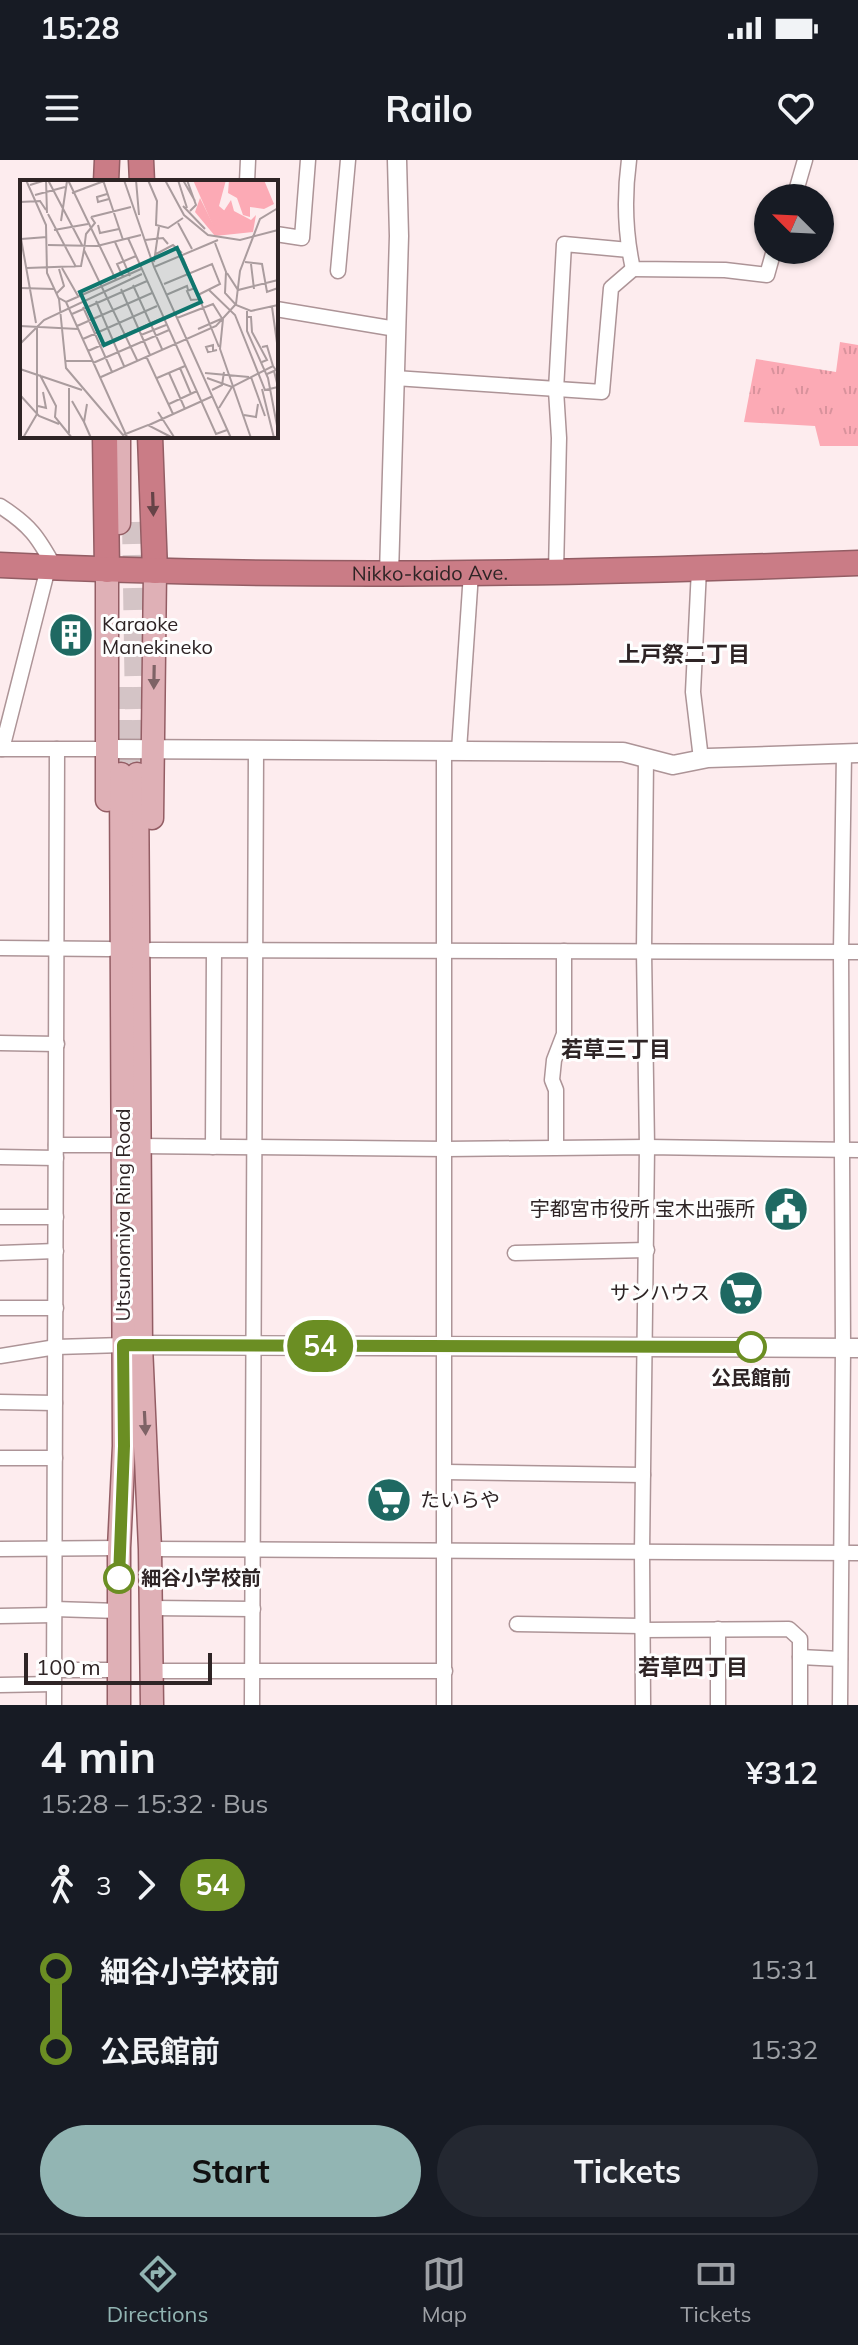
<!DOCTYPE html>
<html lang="en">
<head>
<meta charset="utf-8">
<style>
  :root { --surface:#171b24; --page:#242831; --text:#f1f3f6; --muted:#9ea1a6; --line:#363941; --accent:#92b5b3 }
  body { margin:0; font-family:Mulish,"Noto Sans JP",sans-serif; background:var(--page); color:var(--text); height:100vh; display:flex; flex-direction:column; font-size:30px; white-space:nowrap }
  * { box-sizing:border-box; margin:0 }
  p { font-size:26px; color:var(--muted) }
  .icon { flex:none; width:44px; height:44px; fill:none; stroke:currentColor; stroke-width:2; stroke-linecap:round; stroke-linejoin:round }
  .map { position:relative; height:1545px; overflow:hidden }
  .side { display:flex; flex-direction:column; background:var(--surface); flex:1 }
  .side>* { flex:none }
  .badge { padding:0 16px; border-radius:26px; font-size:28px; line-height:52px }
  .needle { width:52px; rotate:294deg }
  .controls { position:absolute; left:754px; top:24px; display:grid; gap:16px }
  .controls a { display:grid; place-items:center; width:80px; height:80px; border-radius:50%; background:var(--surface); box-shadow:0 2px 6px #0004; font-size:40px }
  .scale { position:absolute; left:24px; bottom:20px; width:188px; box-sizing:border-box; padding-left:8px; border:4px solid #2e2425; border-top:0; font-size:22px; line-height:28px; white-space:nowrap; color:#2e2425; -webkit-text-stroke:6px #fefefe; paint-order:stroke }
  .map>.badge { position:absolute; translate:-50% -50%; box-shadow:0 0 0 4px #fff }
  .legs { display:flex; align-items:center; gap:12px; height:88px; padding:0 40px; font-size:26px }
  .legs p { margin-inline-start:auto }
  .headline { display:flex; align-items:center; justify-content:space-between; height:136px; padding:0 40px }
  h1 { font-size:44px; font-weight:700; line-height:60px }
  .primary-button { display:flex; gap:16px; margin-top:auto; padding:16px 40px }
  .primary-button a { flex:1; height:92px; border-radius:48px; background:var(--accent); color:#111; font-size:32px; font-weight:700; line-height:92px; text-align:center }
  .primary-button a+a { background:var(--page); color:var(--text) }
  ul { padding:0 40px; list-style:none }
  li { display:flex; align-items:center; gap:28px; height:80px; font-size:30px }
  li i { display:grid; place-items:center; width:12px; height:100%; margin:0 10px; background:currentColor }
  li i::after { content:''; width:20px; height:20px; margin:-10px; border:6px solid; border-radius:50%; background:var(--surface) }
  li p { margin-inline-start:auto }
  li:first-child i { background:linear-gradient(#0000 50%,currentColor 0) }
  li:last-child i { background:linear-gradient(currentColor 50%,#0000 0) }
  .status { display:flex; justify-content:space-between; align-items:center; height:56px; padding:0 40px; background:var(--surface); direction:ltr }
  .status svg { height:22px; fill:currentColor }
  header { display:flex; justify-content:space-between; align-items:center; height:104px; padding:0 40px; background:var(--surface); font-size:36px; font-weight:700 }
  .tabs { display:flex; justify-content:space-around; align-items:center; height:112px; border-top:2px solid var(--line); background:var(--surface); font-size:22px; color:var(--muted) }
  .tabs a { display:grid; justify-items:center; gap:4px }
  .tabs .current { color:var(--accent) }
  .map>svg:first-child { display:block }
</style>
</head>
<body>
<div class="status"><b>15:28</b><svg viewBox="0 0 49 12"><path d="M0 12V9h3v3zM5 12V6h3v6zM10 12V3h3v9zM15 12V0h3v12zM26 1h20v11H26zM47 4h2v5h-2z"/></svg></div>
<header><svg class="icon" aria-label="menu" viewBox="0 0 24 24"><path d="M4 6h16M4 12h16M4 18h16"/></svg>Railo<svg class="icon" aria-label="heart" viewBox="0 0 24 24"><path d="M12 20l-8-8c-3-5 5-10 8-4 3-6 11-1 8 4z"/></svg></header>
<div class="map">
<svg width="858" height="1545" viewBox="0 0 858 1545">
  <defs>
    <pattern id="grass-tufts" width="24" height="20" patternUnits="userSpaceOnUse" patternTransform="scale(2)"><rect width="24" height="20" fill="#fcaab5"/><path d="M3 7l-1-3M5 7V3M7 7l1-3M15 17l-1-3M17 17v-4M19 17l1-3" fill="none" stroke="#d8929c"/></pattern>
  </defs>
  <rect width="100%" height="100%" fill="#fdecee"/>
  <path fill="url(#grass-tufts)" d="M840,182l18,3v101h-38l-5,-20 -71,-4 12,-63 80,13z"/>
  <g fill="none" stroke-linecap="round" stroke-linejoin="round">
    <g stroke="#d4c4c6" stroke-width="22" stroke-dasharray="22 11" stroke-linecap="butt">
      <path d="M133,362l4,252"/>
      <path d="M121,527v87"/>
    </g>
    <g stroke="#ad9497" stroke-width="17">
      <g id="street">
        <path d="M629,0c-5,37 -4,73 4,109l92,1 42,5 7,-25"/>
        <path d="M247,22l1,-22"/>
        <path d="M794,38l11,-38"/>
        <path d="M276,74l26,4 6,-78"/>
        <path d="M338,111l10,-111"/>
        <path d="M276,149l120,20"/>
        <path d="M395,218l207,14 9,-104 22,-19"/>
        <path d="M0,346c30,19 38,31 55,62"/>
        <path d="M699,409l-6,123 8,67"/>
        <path d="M556,412l3,-134 -3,-48 8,-146 65,6"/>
        <path d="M0,589h106"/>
        <path d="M2,589l46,-181"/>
        <path d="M459,590l12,-177"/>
        <path d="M0,788l109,1"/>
        <path d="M151,790l707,2"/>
        <path d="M0,883l57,1"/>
        <path d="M56,985h66"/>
        <path d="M140,986l306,3 201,-2 211,3"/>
        <path d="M213,987l1,-196"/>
        <path d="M556,987v-57l-4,-10 2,-20 10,-26v-83"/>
        <path d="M0,997l56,1"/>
        <path d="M0,1057h56"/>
        <path d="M0,1093l56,-2"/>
        <path d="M515,1093l132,-3"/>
        <path d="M0,1148h56"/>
        <path d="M0,1196l56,-9 67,-2"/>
        <path d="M0,1242l55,1"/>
        <path d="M0,1298h55"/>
        <path d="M446,1312l197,3"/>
        <path d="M0,1389l119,-1"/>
        <path d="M150,1389l708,4"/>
        <path d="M151,1448l102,1"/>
        <path d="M54,1449l65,2"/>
        <path d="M0,1456l54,-1"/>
        <path d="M517,1464l125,2"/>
        <path d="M642,1470l147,-1 11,10v66"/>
        <path d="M800,1497l40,2"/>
        <path d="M54,1510h65"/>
        <path d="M151,1511h294"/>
        <path d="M0,1525l54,-1"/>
        <path d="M718,1544v-75"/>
        <path d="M54,1545l3,-956"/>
        <path d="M252,1545l4,-956"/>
        <path d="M444,1545v-955"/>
        <path d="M643,1545l-1,-153 5,-405 -3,-196 2,-193"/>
        <path d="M840,1545l3,-357 -2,-396 3,-199"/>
      </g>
    </g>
    <g stroke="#ad9497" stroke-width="21">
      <g id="secondary">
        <path d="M389,414l10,-338 -2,-76"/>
        <path d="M106,589l517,3 50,13 35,-7 150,-5"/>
        <path d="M129,1185l729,3"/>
      </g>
    </g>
    <g stroke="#935d64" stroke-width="25">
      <g id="primary">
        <path d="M119,276v87"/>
        <path d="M107,410v230"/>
        <path d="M137,614l4,571 9,204 2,156"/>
        <path d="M152,658l3,-247"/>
        <path d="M119,1545v-157l5,-102 -3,-672"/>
      </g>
    </g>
    <g stroke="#935d64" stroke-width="27">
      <g id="highway">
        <path d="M141,0l1,22"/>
        <path d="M106,22l1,-22"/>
        <path d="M105,276l2,134"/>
        <path d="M150,276l5,135"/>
        <path id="s1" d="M0,405c286,14 572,9 858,-2"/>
      </g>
    </g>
    <use href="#street" stroke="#fff" stroke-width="14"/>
    <use href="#secondary" stroke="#fff" stroke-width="18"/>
    <use href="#primary" stroke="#dfb0b6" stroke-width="22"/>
    <use href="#highway" stroke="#ca7c86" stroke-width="24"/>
  </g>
  <defs><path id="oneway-solid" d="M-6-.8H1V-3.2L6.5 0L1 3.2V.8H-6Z" transform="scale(2)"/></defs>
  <use fill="#654347" href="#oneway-solid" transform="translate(153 344) rotate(88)"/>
  <g fill="#7e6366">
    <use href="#oneway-solid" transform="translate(154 517) rotate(91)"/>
    <use href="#oneway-solid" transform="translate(145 1263) rotate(87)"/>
  </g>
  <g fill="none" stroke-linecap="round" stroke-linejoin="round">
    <g stroke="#fff" stroke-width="18">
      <path id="line-1" d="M119,1418l5,-132 -1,-101 628,2"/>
    </g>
    <use href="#line-1" stroke="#6b8e23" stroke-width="12"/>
  </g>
  <defs>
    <g id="building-disc" transform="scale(2.3)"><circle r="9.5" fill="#1f6962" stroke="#fefefe"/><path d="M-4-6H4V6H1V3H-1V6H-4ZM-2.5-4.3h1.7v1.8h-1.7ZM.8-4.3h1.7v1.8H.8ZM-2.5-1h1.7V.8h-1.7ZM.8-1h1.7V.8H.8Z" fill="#fff"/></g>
    <g id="civic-disc" transform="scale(2.3)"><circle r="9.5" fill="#1f6962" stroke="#fefefe"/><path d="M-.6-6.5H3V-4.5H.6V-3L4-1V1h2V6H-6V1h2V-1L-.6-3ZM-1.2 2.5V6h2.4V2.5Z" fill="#fff"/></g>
    <g id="supermarket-disc" transform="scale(2.3)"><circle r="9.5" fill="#1f6962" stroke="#fefefe"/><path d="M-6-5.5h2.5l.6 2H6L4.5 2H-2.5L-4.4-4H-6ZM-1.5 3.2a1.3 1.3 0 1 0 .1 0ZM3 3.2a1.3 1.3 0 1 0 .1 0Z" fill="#fff"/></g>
  </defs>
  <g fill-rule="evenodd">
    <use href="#building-disc" x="71" y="475"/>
    <use href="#civic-disc" x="786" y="1049"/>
    <use href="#supermarket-disc" x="741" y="1133"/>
    <use href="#supermarket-disc" x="389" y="1340"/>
  </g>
  <g fill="#fff" stroke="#6b8e23" stroke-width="4">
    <circle cx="751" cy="1187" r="14"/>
    <circle cx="119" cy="1418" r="14"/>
  </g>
  <g text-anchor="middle" stroke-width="6" stroke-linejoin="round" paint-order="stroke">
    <g font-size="20" fill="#2e2425" stroke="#fefefe">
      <text dy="7" stroke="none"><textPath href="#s1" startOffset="430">Nikko-kaido Ave.</textPath></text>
      <text transform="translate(123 1055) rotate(-90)" y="7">Utsunomiya Ring Road</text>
    </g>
    <g font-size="20" fill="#2e2425" stroke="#fefefe" text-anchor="start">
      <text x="102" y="471">Karaoke<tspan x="102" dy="23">Manekineko</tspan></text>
      <text x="755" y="1056" text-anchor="end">宇都宮市役所 宝木出張所</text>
      <text x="710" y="1140" text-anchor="end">サンハウス</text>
      <text x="420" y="1347">たいらや</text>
    </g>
    <g font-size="20" font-weight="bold" fill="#2e2425" stroke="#fefefe">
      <text x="751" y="1225">公民館前</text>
      <text x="141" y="1425" text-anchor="start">細谷小学校前</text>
    </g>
    <g font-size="22" font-weight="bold" fill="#2e2425" stroke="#fefefe">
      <text x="684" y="502">上戸祭二丁目</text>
      <text x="616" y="897">若草三丁目</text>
      <text x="693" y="1515">若草四丁目</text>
    </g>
  </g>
  <g transform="translate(20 20)">
    <rect width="258" height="258" fill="#fdecee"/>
    <path d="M173,0h33l-7,26 7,6 -12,16z" fill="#fcaab5"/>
    <path d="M180,18l14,28 17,-26 3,11 17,9 5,-5 -3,17 -38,4 -20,-24z" fill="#fcaab5"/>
    <path d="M209,0h35l10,24 -10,5 -14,-2v10l-7,-2 -6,-17 -9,-5z" fill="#fcaab5"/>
    <path fill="none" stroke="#aa9c9e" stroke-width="2" d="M6,0l20,45 1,48 12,26 7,69 57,67 25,-10 25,13M28,0l34,65M48,0l48,100M83,0l20,60M104,0l30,87 77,171M116,0l3,35M128,0l9,21 -1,24 12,3 15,-10M145,0l19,35 24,20 32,5 38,-10M158,0l9,28M163,0l12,21M167,0l9,25 -6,6M10,5l16,-5 1,33M52,13l32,-12M87,14l-10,3 1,5 11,-3M15,15l30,-8M0,22l20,-1 6,9M163,26l22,23M28,34l28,53M71,37l4,6 -9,11 -2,16 53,110M71,37l40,-10M41,41l6,-40M158,43l14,26M78,45l2,8 19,-4M34,50l34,-6M0,53l16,90M108,58l88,196 11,-4M1,59l26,-2M125,60l18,-2 5,6M95,62l15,34M195,63l11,29 -1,21 11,12 15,6 27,-6M28,65l49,1 44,-11M136,74l17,-9 9,8M163,78l36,89M134,82l5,-35M225,82l17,2 5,28 11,-4M231,84l3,25M134,87l64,-27M7,88l54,-2 3,-16M42,88l16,28M207,93l11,17 40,-10M103,97l-6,-13 19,-8M144,104l48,-20 8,20 -22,11M113,105l29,64M0,108l34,1M175,108l-8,3 4,9 10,-1M101,109l29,66M189,110l26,25 30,75 13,-3 -4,-16 -7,3M37,113l7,-7 -5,-17M146,115l21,-9 1,4M39,118l7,4 61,135M76,121l28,65M46,122l75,-33M63,127l29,65M252,127l6,43M227,131v20l21,47 10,53M52,134l75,-33M227,137h4l1,15 15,28 -5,2M157,138l36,-14 10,16M203,139l-3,30 31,89M0,146l58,3M57,146l75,-33M178,149l23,-10M121,155l25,-10M63,159l74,-33M0,164l24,-24 98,-46M242,167l5,-1 6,20M68,171l75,-33M193,171v-6l-7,2 2,5 9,-2M126,176l27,58M46,181h26M73,183l76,-33M160,188l11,26M0,189l62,21M149,193l16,36M185,193l44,4M20,195l16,31 -1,11 17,21M81,197l115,-51 20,-22 4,-33 20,-52 18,-11M231,197l14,39M137,198l28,-12M187,198l25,9 41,-21 5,7M242,209l12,49M192,210l10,-5 2,-13M0,215l19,21 20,8M52,221l12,21M67,224l-3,18 7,16M149,224l28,-13M18,226l8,2 -3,-16M199,228l13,-21M138,232l16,25M17,234v-86M224,235l12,2 2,-13M129,245l64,-29M49,253v-45M3,258l14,-24"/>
    <path fill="#0f766e" fill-opacity="0.15" stroke="#0f766e" stroke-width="4" d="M157,68l24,54 -97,43 -24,-53z"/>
    <rect width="258" height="258" fill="none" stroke="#2e2425" stroke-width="4"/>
  </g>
</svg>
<div class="controls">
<a><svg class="needle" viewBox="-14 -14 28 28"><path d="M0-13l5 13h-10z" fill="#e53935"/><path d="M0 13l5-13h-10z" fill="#9ea1a6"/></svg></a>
</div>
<div class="scale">100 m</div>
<b class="badge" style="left:320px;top:1186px;background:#6b8e23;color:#fff">54</b>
</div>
<section class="side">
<div class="headline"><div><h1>4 min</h1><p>15:28 – 15:32 · Bus</p></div><b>¥312</b></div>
<div class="legs"><svg class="icon" aria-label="walk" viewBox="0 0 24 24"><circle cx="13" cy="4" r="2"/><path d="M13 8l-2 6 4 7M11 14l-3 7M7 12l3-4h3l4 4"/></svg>3<svg class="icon" aria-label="forward" viewBox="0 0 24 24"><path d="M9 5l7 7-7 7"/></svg><b class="badge" style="background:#6b8e23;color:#fff">54</b></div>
<ul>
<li><i style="color:#6b8e23"></i><b>細谷小学校前</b><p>15:31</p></li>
<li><i style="color:#6b8e23"></i><b>公民館前</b><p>15:32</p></li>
</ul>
<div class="primary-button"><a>Start</a><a>Tickets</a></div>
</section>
<nav class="tabs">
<a class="current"><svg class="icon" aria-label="directions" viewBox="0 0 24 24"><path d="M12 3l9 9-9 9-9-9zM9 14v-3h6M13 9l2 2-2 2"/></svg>Directions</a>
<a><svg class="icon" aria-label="map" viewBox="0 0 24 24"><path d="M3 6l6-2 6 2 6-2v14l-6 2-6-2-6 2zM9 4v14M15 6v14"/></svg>Map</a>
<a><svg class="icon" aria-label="tickets" viewBox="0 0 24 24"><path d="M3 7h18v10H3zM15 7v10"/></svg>Tickets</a>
</nav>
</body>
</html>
